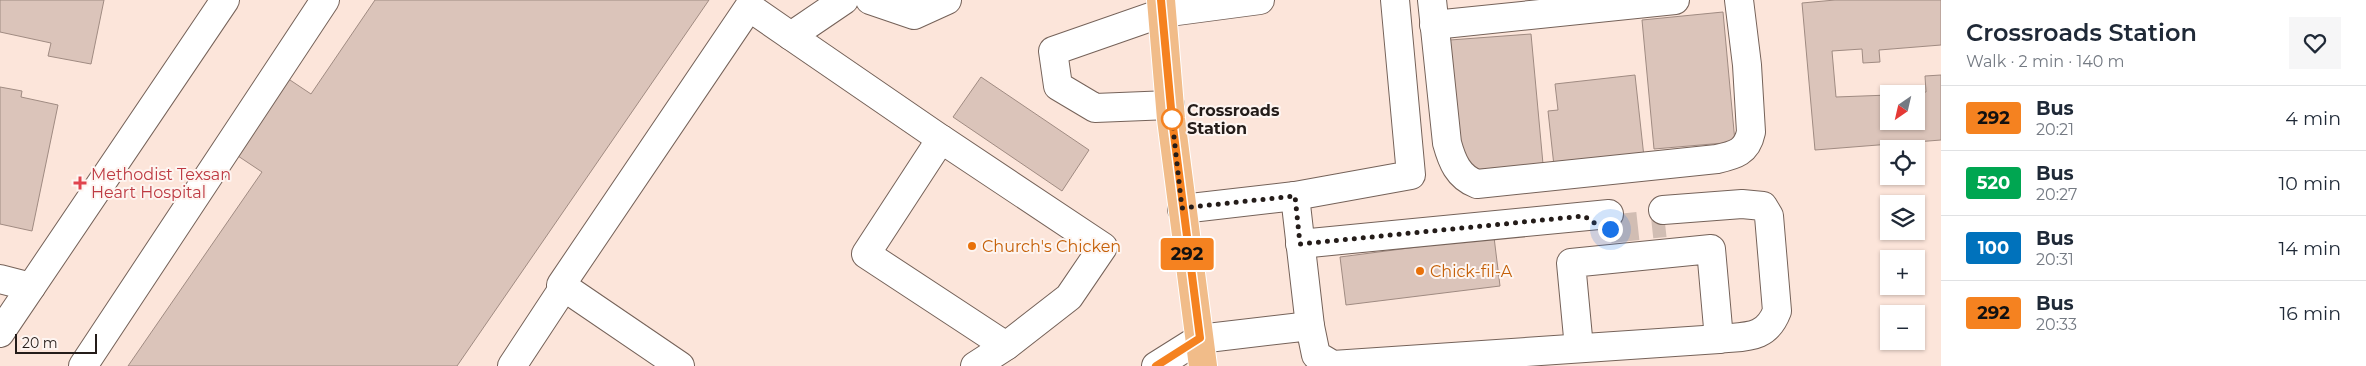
<!DOCTYPE html>
<html lang="en">
<head>
<meta charset="utf-8">
<style>
  :root { --surface:#fff; --page:#f6f6f7; --text:#1f2937; --muted:#747a83; --line:#e0e1e3 }
  body { margin:0; font-family:Montserrat,sans-serif; background:var(--page); color:var(--text); height:100vh; display:flex; flex-direction:column; font-size:19px; white-space:nowrap }
  * { box-sizing:border-box; margin:0 }
  p { font-size:16px; color:var(--muted) }
  .icon { flex:none; width:28px; height:28px; fill:none; stroke:currentColor; stroke-width:2; stroke-linecap:round; stroke-linejoin:round }
  .map { position:relative; flex:1; overflow:hidden }
  .side { display:flex; flex-direction:column; background:var(--surface); width:425px }
  .side>* { flex:none }
  .badge { padding:0 10px; border-radius:4px; font-size:18px; line-height:32px }
  .needle { width:32px; rotate:214deg }
  .controls { position:absolute; left:1880px; top:85px; display:grid; gap:10px }
  .controls a { display:grid; place-items:center; width:45px; height:45px; border-radius:0px; background:var(--surface); box-shadow:0 1px 4px #0004; font-size:25px }
  .scale { position:absolute; left:15px; bottom:12px; width:82px; box-sizing:border-box; padding-left:5px; border:2px solid #241c19; border-top:0; font-size:14px; line-height:18px; white-space:nowrap; color:#241c19; -webkit-text-stroke:4px #fef5f1; paint-order:stroke }
  .you { position:absolute; width:25px; height:25px; margin:-12px; border:4px solid #fff; border-radius:50%; background:#1a73e8; box-shadow:0 0 0 8px #1a73e833 }
  .map>.badge { position:absolute; translate:-50% -50%; box-shadow:0 0 0 2px #fff }
  .round { display:grid; place-items:center; flex:none; width:52px; height:52px; border-radius:0px; background:var(--page) }
  .head { display:flex; align-items:center; justify-content:space-between; height:85px; padding:0 25px }
  h1 { font-size:24px; font-weight:600; line-height:38px }
  ul { padding:0; list-style:none }
  li { display:flex; align-items:center; gap:15px; height:65px; padding:0 25px; border-top:1px solid var(--line) }
  li div { flex:1 }
  li b { display:block; font-size:19px }
  li em { font-style:normal }
  li .badge { min-width:55px; font-weight:700; text-align:center }
  main { display:flex; flex:1; min-height:0 }
  .map>svg:first-child { display:block }
</style>
</head>
<body>
<main>
<div class="map">
<svg width="1941" height="366" viewBox="0 0 1941 366">
  <rect width="100%" height="100%" fill="#fce5da"/>
  <g fill="#dbc4ba" stroke="#a08b82">
    <path d="M0,0h104l-13,64 -43,-8 3,-13 -51,-11z"/>
    <path d="M375,0h334l-252,366h-329l134,-194 -30,-20 52,-76 27,18z"/>
    <path d="M1835,0h106v45l-62,5 1,12 -17,1 -1,-14 -30,2 4,46 53,-2v26h27v-27h-8l18,-2 -1,-16 16,-1v65l-126,10 -13,-147z"/>
    <path d="M1723,12l12,130 -81,7 -12,-129z"/>
    <path d="M1531,34l12,130 -82,7 -11,-131z"/>
    <path d="M1635,75l9,82 -90,9 -6,-55 10,-1 -3,-26z"/>
    <path d="M981,77l108,73 -27,41 -109,-74z"/>
    <path d="M0,87l22,4 -1,6 37,8 -26,126 -32,-7z"/>
    <path d="M1494,237l6,49 -154,19 -6,-48z"/>
  </g>
  <g fill="none" stroke-linecap="round" stroke-linejoin="round">
    <path stroke="#d1bdb3" stroke-width="28" stroke-dasharray="28 14" stroke-linecap="butt" d="M1610,229l55,-6"/>
    <g stroke="#756259" stroke-width="30">
      <g id="minor">
        <path d="M844,0l-53,36 150,103 -75,115 140,92 -31,20"/>
        <path d="M870,0l44,15 33,-15"/>
        <path d="M1432,0l15,143c5,18 11,34 30,41l240,-25c18,-4 30,-7 34,-27l-4,-67 -8,-65"/>
        <path d="M1434,25l241,-25"/>
        <path d="M1170,105l-75,3 -37,-22 -5,-35 109,-38 98,-13"/>
        <path d="M941,139l162,108 -34,50 -63,49"/>
        <path d="M1295,196l15,130"/>
        <path d="M1182,209l113,-13 116,-21 -16,-175"/>
        <path d="M1300,244l309,-30"/>
        <path d="M0,279l31,8"/>
        <path d="M0,333l225,-333"/>
        <path d="M1579,348l-8,-85 140,-14 8,90"/>
        <path d="M83,366l242,-366"/>
        <path d="M512,366l52,-79"/>
        <path d="M680,366l-119,-81 188,-278 42,29"/>
        <path d="M1156,366l43,-27 111,-13 6,29 17,10 386,-26c26,-3 47,1 58,-28l-8,-95 -6,-10 -21,-2 -79,6"/>
      </g>
    </g>
    <g stroke="#fff" stroke-width="30">
      <path id="major" d="M1161,0l10,119 32,247"/>
    </g>
    <use href="#minor" stroke="#fff" stroke-width="28"/>
    <use href="#major" stroke="#f1bc89" stroke-width="28"/>
  </g>
  <g fill="none" stroke-linecap="round" stroke-linejoin="round">
    <g stroke="#fff" stroke-width="11">
      <path id="line" d="M1156,366l44,-28 -28,-219 -11,-119"/>
    </g>
    <use href="#line" stroke="#f58220" stroke-width="8"/>
    <path stroke="#241c19" stroke-width="5" stroke-dasharray="0 9" d="M1172,119l10,89 113,-12 5,48 284,-28 12,8 14,5"/>
  </g>
  <circle fill="#fff" stroke="#f58220" stroke-width="2.5" cx="1172" cy="119" r="10"/>
  <path fill="#e0444e" stroke="#fef5f1" stroke-width="2" d="M77.5 175.5h5v5h5v5h-5v5h-5v-5h-5v-5h5z"/>
  <g fill="#e8710a" stroke="#fef5f1" stroke-width="2">
    <circle cx="972" cy="246" r="5"/>
    <circle cx="1420" cy="271" r="5"/>
  </g>
  <g text-anchor="middle" stroke-width="4" stroke-linejoin="round" paint-order="stroke">
    <g font-size="16" font-weight="bold" fill="#241c19" stroke="#fef5f1" text-anchor="start">
      <text x="1187" y="116">Crossroads<tspan x="1187" dy="18">Station</tspan></text>
    </g>
    <g font-size="16" fill="#be3a42" stroke="#fef5f1" text-anchor="start">
      <text x="91" y="180">Methodist Texsan<tspan x="91" dy="18">Heart Hospital</tspan></text>
    </g>
    <g font-size="16" fill="#c56008" stroke="#fef5f1" text-anchor="start">
      <text x="982" y="252">Church's Chicken</text>
      <text x="1430" y="277">Chick-fil-A</text>
    </g>
  </g>
</svg>
<div class="controls">
<a><svg class="needle" viewBox="-14 -14 28 28"><path d="M0-13l5 13h-10z" fill="#e53935"/><path d="M0 13l5-13h-10z" fill="#747a83"/></svg></a>
<a><svg class="icon" aria-label="locate" viewBox="0 0 24 24"><circle cx="12" cy="12" r="6"/><path d="M12 2v4M12 18v4M2 12h4M18 12h4"/></svg></a>
<a><svg class="icon" aria-label="layers" viewBox="0 0 24 24"><path d="M12 4l9 5-9 5-9-5zM3 14l9 5 9-5"/></svg></a>
<a>+</a>
<a>−</a>
</div>
<div class="scale">20 m</div>
<div class="you" style="left:1610px;top:229px"></div>
<b class="badge" style="left:1187px;top:254px;background:#f58220;color:#111">292</b>
</div>
<section class="side">
<div class="head"><div><h1>Crossroads Station</h1><p>Walk · 2 min · 140 m</p></div><a class="round"><svg class="icon" aria-label="heart" viewBox="0 0 24 24"><path d="M12 20l-8-8c-3-5 5-10 8-4 3-6 11-1 8 4z"/></svg></a></div>
<ul>
<li><span class="badge" style="background:#f58220;color:#111">292</span><div><b>Bus</b><p>20:21</p></div><em>4 min</em></li>
<li><span class="badge" style="background:#00a651;color:#fff">520</span><div><b>Bus</b><p>20:27</p></div><em>10 min</em></li>
<li><span class="badge" style="background:#0072bc;color:#fff">100</span><div><b>Bus</b><p>20:31</p></div><em>14 min</em></li>
<li><span class="badge" style="background:#f58220;color:#111">292</span><div><b>Bus</b><p>20:33</p></div><em>16 min</em></li>
</ul>
</section>
</main>
</body>
</html>
